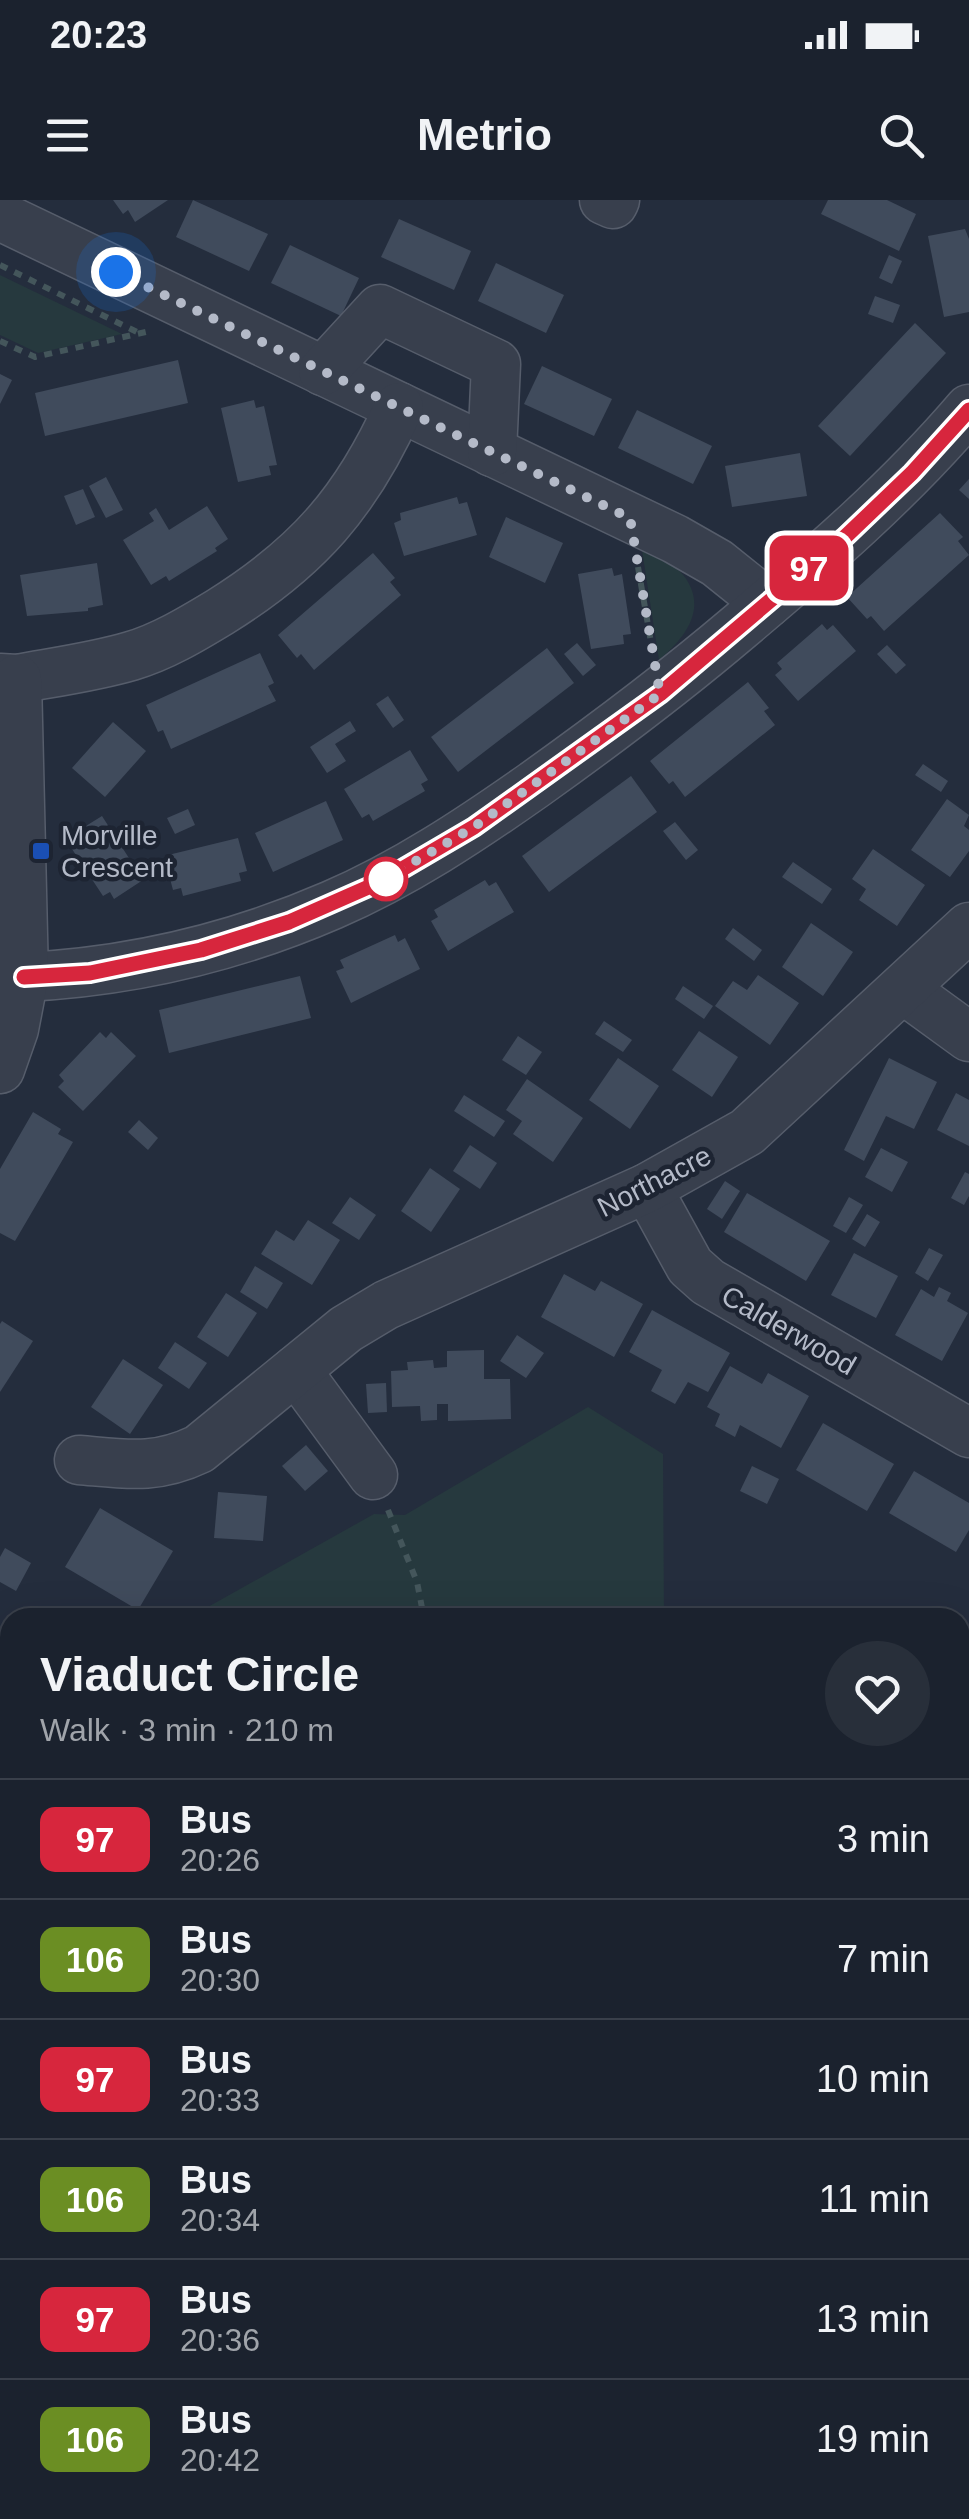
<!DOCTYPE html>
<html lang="en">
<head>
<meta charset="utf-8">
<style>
  :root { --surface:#1b222e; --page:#282f3a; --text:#f1f3f6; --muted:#a0a4aa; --line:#393f4a }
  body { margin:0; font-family:Helvetica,sans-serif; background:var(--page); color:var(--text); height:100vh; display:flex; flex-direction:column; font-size:38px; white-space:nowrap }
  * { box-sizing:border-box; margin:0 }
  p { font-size:32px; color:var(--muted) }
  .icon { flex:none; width:55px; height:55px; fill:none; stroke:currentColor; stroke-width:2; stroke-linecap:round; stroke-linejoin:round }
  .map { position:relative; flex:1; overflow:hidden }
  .details { position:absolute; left:0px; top:1408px; width:970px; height:912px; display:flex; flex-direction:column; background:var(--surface); border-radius:30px 30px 0 0; box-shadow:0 10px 40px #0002,0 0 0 2px var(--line) }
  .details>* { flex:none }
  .badge { padding:0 20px; border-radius:15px; font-size:35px; line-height:65px }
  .you { position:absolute; width:50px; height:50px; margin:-25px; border:8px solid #fff; border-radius:50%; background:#1a73e8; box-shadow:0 0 0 15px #1a73e833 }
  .map>.badge { position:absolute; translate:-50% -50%; box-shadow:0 0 0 5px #fff }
  .round { display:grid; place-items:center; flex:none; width:105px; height:105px; border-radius:52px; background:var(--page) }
  .summary { display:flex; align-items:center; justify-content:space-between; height:170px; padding:0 40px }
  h1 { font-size:48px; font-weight:700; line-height:75px }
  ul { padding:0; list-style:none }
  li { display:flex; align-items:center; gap:30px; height:120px; padding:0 40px; border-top:2px solid var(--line) }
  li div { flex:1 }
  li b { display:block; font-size:38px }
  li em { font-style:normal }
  li .badge { min-width:110px; font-weight:700; text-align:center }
  .status { display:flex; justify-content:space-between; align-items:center; height:70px; padding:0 50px; background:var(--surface); direction:ltr }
  .status svg { height:28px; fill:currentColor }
  header { display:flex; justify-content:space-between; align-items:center; height:130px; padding:0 40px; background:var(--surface); font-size:45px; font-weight:700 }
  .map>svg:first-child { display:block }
</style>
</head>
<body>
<div class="status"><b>20:23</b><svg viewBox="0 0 49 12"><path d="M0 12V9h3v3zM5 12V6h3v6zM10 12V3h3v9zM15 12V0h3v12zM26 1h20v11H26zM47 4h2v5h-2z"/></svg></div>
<header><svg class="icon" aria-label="menu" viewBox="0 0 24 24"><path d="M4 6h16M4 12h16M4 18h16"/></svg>Metrio<svg class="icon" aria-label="search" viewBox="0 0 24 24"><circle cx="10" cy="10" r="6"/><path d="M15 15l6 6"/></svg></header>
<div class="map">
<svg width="969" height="2319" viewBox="0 0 969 2319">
  <rect width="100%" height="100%" fill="#242d3d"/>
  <g fill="#26393e">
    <path d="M0,75l122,59 -84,19 -38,-18z"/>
    <path d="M642,350c14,7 33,14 42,26 25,33 0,63 -25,84z"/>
    <path d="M588,1207l75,47 1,163h-474l184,-103 31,1z"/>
  </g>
  <g fill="#404b5c">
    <path d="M113,0h55l-33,22 -7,-12 -5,4z"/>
    <path d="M193,0l75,34 -19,37 -73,-34z"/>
    <path d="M828,0h59l29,14 -17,37 -78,-37z"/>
    <path d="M399,19l72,32 -17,39 -73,-33z"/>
    <path d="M965,29l4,10v73l-25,5 -16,-81z"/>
    <path d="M290,45l69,33 -18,38 -70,-33z"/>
    <path d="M889,55l13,6 -10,23 -13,-6z"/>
    <path d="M496,63l68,32 -18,38 -68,-32z"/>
    <path d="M875,96l25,9 -7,18 -25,-9z"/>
    <path d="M915,123l31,30 -96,103 -32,-30z"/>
    <path d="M178,160l10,43 -143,33 -10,-43z"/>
    <path d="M542,166l70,33 -18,37 -70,-32z"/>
    <path d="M0,174l12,6 -12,24z"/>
    <path d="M254,200l2,8 8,-2 13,59 -8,1 2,9 -33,7 -17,-74z"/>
    <path d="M637,210l75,36 -19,38 -75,-36z"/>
    <path d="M800,253l7,43 -75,11 -7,-41z"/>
    <path d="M106,277l17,33 -17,8 -17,-32z"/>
    <path d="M969,279v20l-10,-9z"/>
    <path d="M83,289l12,28 -19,8 -12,-29z"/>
    <path d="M457,297l2,7 8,-2 10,33 -73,21 -10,-33 7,-3 -1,-7z"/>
    <path d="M207,306l21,33 -13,9 2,3 -48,30 -3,-5 -15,9 -28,-45 31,-19 -5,-8 7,-5 13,22z"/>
    <path d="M940,313l23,24 -5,4 11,14 -85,76 -13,-15 -4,3 -20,-22z"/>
    <path d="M506,317l57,26 -18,40 -56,-26z"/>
    <path d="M373,353l22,25 -5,4 11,13 -87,75 -13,-16 -4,4 -19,-23z"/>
    <path d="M97,363l6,42 -15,3v3l-61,5 -7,-41z"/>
    <path d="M612,368l2,8 8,-2 9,60 -8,1 1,9 -33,5 -13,-75z"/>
    <path d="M822,424l5,6 6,-5 23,26 -58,50 -23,-26 7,-6 -5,-6z"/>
    <path d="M577,443l19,22 -13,11 -19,-22z"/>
    <path d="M887,445l19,20 -10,9 -19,-20z"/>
    <path d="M547,448l27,35 -116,89 -27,-35z"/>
    <path d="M260,453l14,30 -6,3 8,15 -105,48 -8,-19 -5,2 -12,-27z"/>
    <path d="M748,482l21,26 -5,3 11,14 -90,72 -12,-16 -4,3 -19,-23z"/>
    <path d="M388,496l16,24 -11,8 -17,-24z"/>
    <path d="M350,521l6,10 -21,13 11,17 -19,12 -17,-26z"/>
    <path d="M113,522l33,29 -41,46 -33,-29z"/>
    <path d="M410,550l18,30 -7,4 4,7 -52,30 -4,-7 -7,4 -18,-29z"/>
    <path d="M923,564l25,17 -7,11 -26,-17z"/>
    <path d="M631,576l26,36 -108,80 -27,-36z"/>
    <path d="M947,599l22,16 -5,11 5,4v21l-19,26 -39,-27z"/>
    <path d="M326,601l17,39 -70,32 -18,-39z"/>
    <path d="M188,609l7,16 -20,9 -8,-16z"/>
    <path d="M102,616l41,64 -29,19 -4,-7 -7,4 -33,-50 7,-4 -4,-8z"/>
    <path d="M675,622l23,28 -12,10 -23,-29z"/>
    <path d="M238,638l9,33 -8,2 2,8 -58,15 -2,-8 -8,2 -9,-34z"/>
    <path d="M873,649l52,36 -28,41 -38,-26 7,-11 -14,-10z"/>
    <path d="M793,662l39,27 -10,15 -40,-27z"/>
    <path d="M485,680l4,6 7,-4 18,30 -66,39 -17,-30 7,-4 -4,-7z"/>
    <path d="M811,723l42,29 -30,44 -41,-29z"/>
    <path d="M733,728l29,22 -8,11 -29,-22z"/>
    <path d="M395,735l3,7 7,-4 15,31 -69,34 -15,-32 8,-3 -4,-8z"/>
    <path d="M758,775l41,28 -29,42 -55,-39 18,-25 14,9z"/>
    <path d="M300,776l11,42 -142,35 -10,-43z"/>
    <path d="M683,786l30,20 -9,13 -29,-20z"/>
    <path d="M604,821l28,19 -9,12 -28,-18z"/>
    <path d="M699,831l39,26 -26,40 -40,-27z"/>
    <path d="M100,832l6,6 5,-6 25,24 -53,55 -25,-24 6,-6 -5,-6z"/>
    <path d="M518,836l24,16 -16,23 -24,-15z"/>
    <path d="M618,858l41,28 -29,43 -41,-29z"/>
    <path d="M889,858l48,24 -23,47 -28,-13 -22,45 -20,-11z"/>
    <path d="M527,879l56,39 -30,44 -40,-28 9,-13 -16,-11z"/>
    <path d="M956,893l13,7v46l-32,-16z"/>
    <path d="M464,895l41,26 -11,16 -40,-26z"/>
    <path d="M33,912l28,17 -3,5 15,8 -58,99 -15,-8v-64z"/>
    <path d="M139,920l19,18 -10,12 -20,-18z"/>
    <path d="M470,945l27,18 -17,26 -27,-18z"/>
    <path d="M881,948l27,14 -16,30 -27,-15z"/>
    <path d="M430,968l30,21 -29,43 -30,-21z"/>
    <path d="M965,972l4,2v22l-5,9 -13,-7z"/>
    <path d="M725,981l15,10 -18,28 -15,-10z"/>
    <path d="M747,993l83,48 -24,40 -82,-49z"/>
    <path d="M350,997l26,18 -17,25 -27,-17z"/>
    <path d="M849,997l14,8 -17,28 -13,-7z"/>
    <path d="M867,1014l13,8 -15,25 -13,-8z"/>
    <path d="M308,1020l32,20 -28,45 -51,-31 15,-24 18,11z"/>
    <path d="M929,1048l14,7 -15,26 -13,-8z"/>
    <path d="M854,1053l44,23 -22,42 -45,-23z"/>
    <path d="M255,1066l28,17 -16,26 -27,-17z"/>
    <path d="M564,1074l31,17 6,-10 42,23 -29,53 -73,-40z"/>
    <path d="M939,1087l12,6 -4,8 21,12 -26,48 -47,-26 26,-46 13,8z"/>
    <path d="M226,1093l31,20 -29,44 -31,-20z"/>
    <path d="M652,1110l78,43 -22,39 -20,-10 -13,22 -24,-13 11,-21 -33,-18z"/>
    <path d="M2,1121l31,20 -33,51v-68z"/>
    <path d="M517,1135l27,18 -18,25 -26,-17z"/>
    <path d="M175,1142l32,21 -18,26 -31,-21z"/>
    <path d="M484,1150v29h26l1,40 -63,2v-17h-11v16l-16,1 -1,-15 -28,1 -1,-36 17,-1 -1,-8 26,-2 1,8 13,-1v-16z"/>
    <path d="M123,1159l40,26 -33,49 -39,-27z"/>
    <path d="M730,1166l32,18 6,-11 41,23 -28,52 -41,-23 -5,12 -20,-11 5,-12 -13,-7z"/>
    <path d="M386,1183l1,29 -19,1 -2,-29z"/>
    <path d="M823,1223l71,41 -27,47 -71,-41z"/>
    <path d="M306,1245l22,26 -23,20 -23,-25z"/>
    <path d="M752,1266l27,13 -12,25 -27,-13z"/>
    <path d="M914,1271l55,32v27l-13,22 -67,-39z"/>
    <path d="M218,1292l49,4 -4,45 -49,-3z"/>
    <path d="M100,1308l73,43 -35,59 -73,-43z"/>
    <path d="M5,1348l26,15 -15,28 -16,-9v-25z"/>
    <path d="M960,1507l9,2v60l-7,-2 2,-7 -4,-2z"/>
    <path d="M969,1694v52l-6,-3 4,-12 -7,-3v-11z"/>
    <path d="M200,2310h47l-1,9h-47z"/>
    <path d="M265,2310h54l-1,9h-54z"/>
    <path d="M342,2310h54l-1,9h-54z"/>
    <path d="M407,2310h48l-1,9h-48z"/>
    <path d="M467,2310h47v9h-48z"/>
    <path d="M533,2310h48l-1,9h-48z"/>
    <path d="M767,2310h55l-8,9h-37z"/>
  </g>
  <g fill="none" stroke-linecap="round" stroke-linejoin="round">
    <g stroke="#565d6b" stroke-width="51">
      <g id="minor">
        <path d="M604,0l9,4 2,-4"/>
        <path d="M0,16l675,323 42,24 50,40"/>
        <path d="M323,171l57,-62 116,55 -4,88"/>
        <path d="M0,478l17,1c38,-7 77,-12 114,-23 31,-9 61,-27 89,-44 88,-55 137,-111 179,-205"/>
        <path d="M24,777c105,-5 211,-30 308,-72 72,-31 138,-75 202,-120 70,-50 138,-101 204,-157 82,-69 161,-137 231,-219"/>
        <path d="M903,789l66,48"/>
        <path d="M0,869l14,-40 10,-52 -7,-298"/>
        <path d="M647,988l43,78 18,16 261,151"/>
        <path d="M296,1170l77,105"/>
        <path d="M79,1260c47,4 76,10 120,-11l147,-120 40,-24 261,-117 100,-56 222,-205"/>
        <path d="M960,1626l9,5"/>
        <path d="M960,2001l9,3"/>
        <path d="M70,2310v9"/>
        <path d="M717,2310l9,9"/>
      </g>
    </g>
    <g stroke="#44565b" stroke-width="6" stroke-dasharray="8 8" stroke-linecap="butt">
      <path d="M0,65l139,68"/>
      <path d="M0,141l35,16 115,-26"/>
      <path d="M638,367l14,81"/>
      <path d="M388,1310l29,72 7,36"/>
      <path d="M0,1461l10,6"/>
      <path d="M960,1829l9,4"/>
    </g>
    <use href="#minor" stroke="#383f4d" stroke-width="48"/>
  </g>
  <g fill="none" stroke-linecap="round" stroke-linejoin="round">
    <g stroke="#fff" stroke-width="22">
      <path id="line" d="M24,777l66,-4 111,-23 88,-28 91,-40 94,-55 186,-133 184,-156 68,-65 57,-63"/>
    </g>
    <use href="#line" stroke="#d7263d" stroke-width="15"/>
    <path stroke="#b4bac8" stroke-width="10" stroke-dasharray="0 18" d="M116,72l514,246 30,176 -186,133 -94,55 6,-3"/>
  </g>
  <rect fill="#1a4fb4" stroke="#1d2432" stroke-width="4" x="31" y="641" width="20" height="20" rx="5"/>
  <circle fill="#fff" stroke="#d7263d" stroke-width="5" cx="386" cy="679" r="20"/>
  <g text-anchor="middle" stroke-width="9" stroke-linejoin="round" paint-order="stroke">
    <g font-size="28" fill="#b4bac8" stroke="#1d2432" text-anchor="start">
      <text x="61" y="645">Morville<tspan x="61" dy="32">Crescent</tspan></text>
    </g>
    <g font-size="28" fill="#b4bac8" stroke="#1d2432">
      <text transform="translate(654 981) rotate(-27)" y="10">Northacre</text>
      <text transform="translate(789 1130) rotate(30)" y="10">Calderwood</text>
    </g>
  </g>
</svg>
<div class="you" style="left:116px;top:72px"></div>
<b class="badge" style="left:809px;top:368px;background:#d7263d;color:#fff">97</b>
<section class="details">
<div class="summary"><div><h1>Viaduct Circle</h1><p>Walk · 3 min · 210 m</p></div><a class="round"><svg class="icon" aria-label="heart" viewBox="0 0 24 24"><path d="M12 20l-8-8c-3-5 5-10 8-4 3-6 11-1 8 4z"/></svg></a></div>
<ul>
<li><span class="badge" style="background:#d7263d;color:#fff">97</span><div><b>Bus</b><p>20:26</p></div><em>3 min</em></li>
<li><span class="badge" style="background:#6b8e23;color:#fff">106</span><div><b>Bus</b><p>20:30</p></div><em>7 min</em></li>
<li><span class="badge" style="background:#d7263d;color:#fff">97</span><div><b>Bus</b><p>20:33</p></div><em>10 min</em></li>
<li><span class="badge" style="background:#6b8e23;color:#fff">106</span><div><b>Bus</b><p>20:34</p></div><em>11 min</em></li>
<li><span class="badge" style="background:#d7263d;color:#fff">97</span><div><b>Bus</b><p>20:36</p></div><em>13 min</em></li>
<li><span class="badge" style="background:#6b8e23;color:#fff">106</span><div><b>Bus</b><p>20:42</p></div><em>19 min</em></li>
</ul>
</section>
</div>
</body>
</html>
